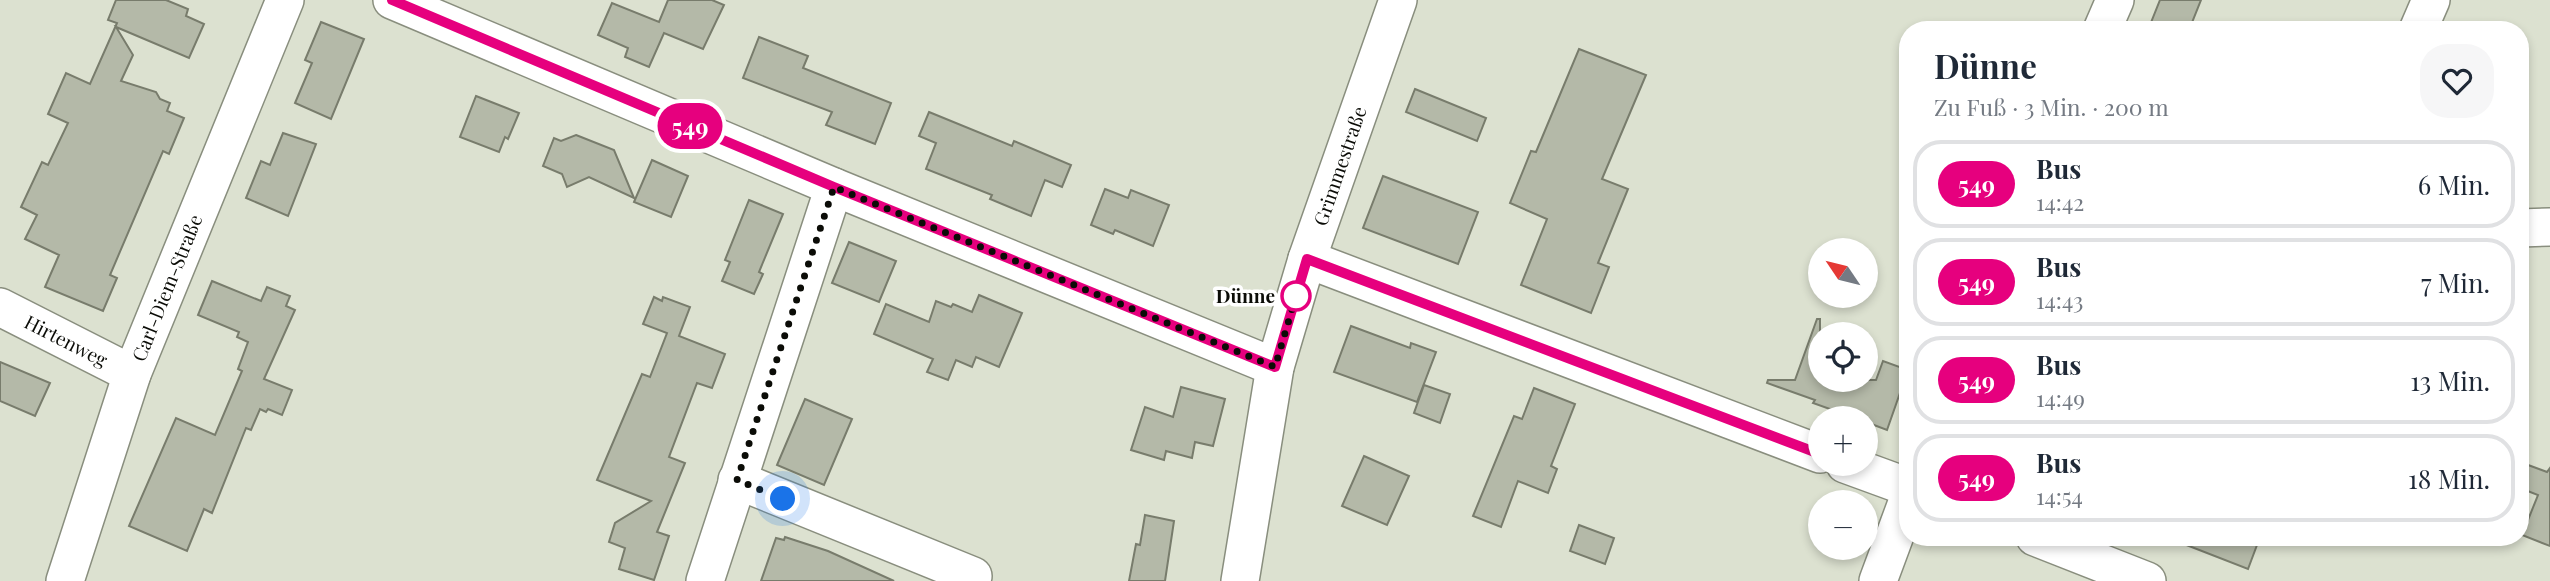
<!DOCTYPE html>
<html lang="de">
<head>
<meta charset="utf-8">
<style>
  :root { --surface:#fff; --page:#f6f6f7; --text:#1f2937; --muted:#747a83; --line:#e0e1e3 }
  body { margin:0; font-family:"Playfair Display",serif; background:var(--page); color:var(--text); height:100vh; display:flex; flex-direction:column; font-size:26px; white-space:nowrap }
  * { box-sizing:border-box; margin:0 }
  p { font-size:23px; color:var(--muted) }
  .icon { flex:none; width:38px; height:38px; fill:none; stroke:currentColor; stroke-width:2; stroke-linecap:round; stroke-linejoin:round }
  .map { position:relative; flex:1; overflow:hidden }
  .side { position:absolute; left:1899px; top:21px; width:630px; height:525px; display:flex; flex-direction:column; background:var(--surface); border-radius:28px; box-shadow:0 4px 10px #0003 }
  .side>* { flex:none }
  .badge { padding:0 14px; border-radius:23px; font-size:24px; line-height:46px }
  .needle { width:46px; rotate:305deg }
  .controls { position:absolute; left:1808px; top:238px; display:grid; gap:14px }
  .controls a { display:grid; place-items:center; width:70px; height:70px; border-radius:50%; background:var(--surface); box-shadow:0 4px 10px #0003; font-size:35px }
  .you { position:absolute; width:35px; height:35px; margin:-18px; border:5px solid #fff; border-radius:50%; background:#1a73e8; box-shadow:0 0 0 10px #1a73e833 }
  .map>.badge { position:absolute; translate:-50% -50%; box-shadow:0 0 0 4px #fff }
  .round { display:grid; place-items:center; flex:none; width:74px; height:74px; border-radius:28px; background:var(--page) }
  .summary { display:flex; align-items:center; justify-content:space-between; height:119px; padding:0 35px }
  h1 { font-size:33px; font-weight:700; line-height:52px }
  ul { padding:0; list-style:none }
  li { display:flex; align-items:center; gap:21px; height:88px; margin:0 14px 10px; padding:0 21px; border:4px solid var(--line); border-radius:28px }
  li div { flex:1 }
  li b { display:block; font-size:26px }
  li em { font-style:normal }
  li .badge { min-width:77px; font-weight:700; text-align:center }
  .map>svg:first-child { display:block }
</style>
</head>
<body>
<div class="map">
<svg width="2550" height="581" viewBox="0 0 2550 581">
  <rect width="100%" height="100%" fill="#dce1d0"/>
  <g fill="#b4b9a8" stroke="#787c6c" stroke-width="2">
    <path d="M116,0h50l22,9 -2,7 18,8 -15,34 -73,-31 17,28 -12,26 35,11 4,7 10,4 -3,8 17,7 -15,36 -6,-3 -53,124 7,3 -14,33 -58,-24 14,-32 -34,-16 12,-24 -16,-8 21,-45 6,3 20,-42 -20,-9 18,-41 24,11 27,-61 -9,-3z"/>
    <path d="M668,0h44l12,5 -21,44 -39,-16 -15,34 -24,-10 3,-9 -30,-13 14,-32 47,19z"/>
    <path d="M2160,0h41l-12,30h-41z"/>
    <path d="M321,22l43,17 -33,80 -36,-16 17,-40 -7,-3z"/>
    <path d="M759,37l49,19 -5,12 88,35 -16,41 -49,-19 6,-13 -89,-34z"/>
    <path d="M1579,49l67,26 -44,104 26,10 -30,74 11,4 -18,46 -70,-28 26,-66 -37,-16 21,-52 5,1z"/>
    <path d="M1415,89l71,29 -9,23 -71,-29z"/>
    <path d="M476,96l43,17 -11,26 -3,-2 -6,15 -39,-15z"/>
    <path d="M929,112l83,34 2,-5 57,24 -9,22 -17,-7 -14,36 -41,-17 2,-4 -66,-26 10,-26 -17,-7z"/>
    <path d="M283,133l33,11 -28,72 -42,-18 15,-37 9,4z"/>
    <path d="M576,135l38,15 20,48 -45,-21 -22,10 -5,-13 -19,-8 11,-28 7,3z"/>
    <path d="M652,160l36,16 -17,41 -37,-15z"/>
    <path d="M1383,176l95,36 -20,52 -95,-36z"/>
    <path d="M1105,189l23,9 3,-8 38,15 -16,41 -38,-16 -2,4 -22,-9z"/>
    <path d="M749,200l34,14 -24,58 4,2 -9,20 -32,-13 8,-19 -5,-2z"/>
    <path d="M849,242l47,19 -17,41 -47,-19z"/>
    <path d="M212,281l49,20 6,-14 23,9 -4,10 9,4 -31,69 28,11 -10,25 -14,-6 -2,3 -6,-3 -9,21 -5,-2 -34,85 -8,-4 -17,42 -58,-25 47,-108 39,17 27,-64 -4,-2 10,-27 -11,-5 2,-5 -41,-17z"/>
    <path d="M979,295l43,18 -23,54 -23,-10 -4,10 -16,-7 -8,20 -21,-8 6,-13 -59,-25 12,-30 43,18 7,-21 15,6 2,-3 19,8z"/>
    <path d="M654,297l8,4 1,-4 27,10 -11,29 46,18 -13,34 -15,-5 -28,74 16,6 -28,69 12,4 -15,44 -35,-11 6,-21 -16,-6 6,-19 36,-22 -54,-21 45,-106 8,3 17,-44 -24,-9z"/>
    <path d="M1817,319h3v61h56l7,-19 25,9 -21,60 -21,-8v-4h-11l-42,-15 2,-3 -48,-17 1,-3h27z"/>
    <path d="M1351,326l59,22 1,-5 25,9 -19,50 -83,-30z"/>
    <path d="M0,362l50,21 -15,33 -35,-15z"/>
    <path d="M1424,385l26,9 -10,29 -26,-10z"/>
    <path d="M1181,387l44,12 -12,47 -18,-4 -3,16 -26,-7 -2,9 -33,-10 14,-43 28,10z"/>
    <path d="M1534,388l41,16 -24,62 6,3 -9,24 -30,-12 -17,46 -28,-11 41,-100 8,3z"/>
    <path d="M805,399l47,20 -28,66 -47,-20z"/>
    <path d="M1364,456l45,20 -22,49 -45,-19z"/>
    <path d="M2520,462l27,10 3,-4v78l-28,-11 16,-40 -18,-7z"/>
    <path d="M1145,515l29,6 -9,60h-36l7,-37 4,1z"/>
    <path d="M1579,525l35,13 -9,26 -35,-13z"/>
    <path d="M785,537l43,14 66,30h-133l15,-43 8,2z"/>
    <path d="M2171,537h89l-12,32 -77,-30z"/>
  </g>
  <g fill="none" stroke-linecap="round" stroke-linejoin="round">
    <g stroke="#898e7e" stroke-width="40">
      <g id="minor">
        <path d="M392,0l442,187 441,180"/>
        <path d="M2102,30l13,-30"/>
        <path d="M2418,30l13,-30"/>
        <path d="M2520,228l30,-1"/>
        <path d="M1307,259l513,195"/>
        <path d="M0,307l132,67"/>
        <path d="M1845,464l63,23"/>
        <path d="M737,480l236,96"/>
        <path d="M2035,537l112,44"/>
        <path d="M65,581l67,-207 153,-374"/>
        <path d="M705,581l129,-394"/>
        <path d="M1240,581l35,-214 32,-108 91,-259"/>
        <path d="M1878,581l30,-81"/>
      </g>
    </g>
    <use href="#minor" stroke="#fff" stroke-width="37"/>
  </g>
  <g fill="none" stroke-linecap="round" stroke-linejoin="round">
    <g stroke="#fff" stroke-width="16">
      <path id="line" d="M392,0l442,187 441,180 32,-108 513,195"/>
    </g>
    <use href="#line" stroke="#e6007e" stroke-width="10"/>
    <path stroke="#0b0c07" stroke-width="7" stroke-dasharray="0 12.6" d="M783,499l-46,-19 97,-293 441,180 21,-71"/>
  </g>
  <circle fill="#fff" stroke="#e6007e" stroke-width="3.5" cx="1296" cy="296" r="14"/>
  <g text-anchor="middle" stroke-width="7" stroke-linejoin="round" paint-order="stroke">
    <g font-size="19" fill="#0b0c07" stroke="#fff">
      <text transform="translate(1340 166) rotate(-71)" y="7">Grimmestraße</text>
      <text transform="translate(167 288) rotate(-68)" y="7">Carl-Diem-Straße</text>
      <text transform="translate(66 341) rotate(27)" y="7">Hirtenweg</text>
    </g>
    <g font-size="19" font-weight="bold" fill="#0b0c07" stroke="#fff" text-anchor="end">
      <text x="1275" y="303">Dünne</text>
    </g>
  </g>
</svg>
<div class="controls">
<a><svg class="needle" viewBox="-14 -14 28 28"><path d="M0-13l5 13h-10z" fill="#e53935"/><path d="M0 13l5-13h-10z" fill="#747a83"/></svg></a>
<a><svg class="icon" aria-label="locate" viewBox="0 0 24 24"><circle cx="12" cy="12" r="6"/><path d="M12 2v4M12 18v4M2 12h4M18 12h4"/></svg></a>
<a>+</a>
<a>−</a>
</div>
<div class="you" style="left:783px;top:499px"></div>
<b class="badge" style="left:690px;top:126px;background:#e6007e;color:#fff">549</b>
<section class="side">
<div class="summary"><div><h1>Dünne</h1><p>Zu Fuß · 3 Min. · 200 m</p></div><a class="round"><svg class="icon" aria-label="heart" viewBox="0 0 24 24"><path d="M12 20l-8-8c-3-5 5-10 8-4 3-6 11-1 8 4z"/></svg></a></div>
<ul>
<li><span class="badge" style="background:#e6007e;color:#fff">549</span><div><b>Bus</b><p>14:42</p></div><em>6 Min.</em></li>
<li><span class="badge" style="background:#e6007e;color:#fff">549</span><div><b>Bus</b><p>14:43</p></div><em>7 Min.</em></li>
<li><span class="badge" style="background:#e6007e;color:#fff">549</span><div><b>Bus</b><p>14:49</p></div><em>13 Min.</em></li>
<li><span class="badge" style="background:#e6007e;color:#fff">549</span><div><b>Bus</b><p>14:54</p></div><em>18 Min.</em></li>
</ul>
</section>
</div>
</body>
</html>
